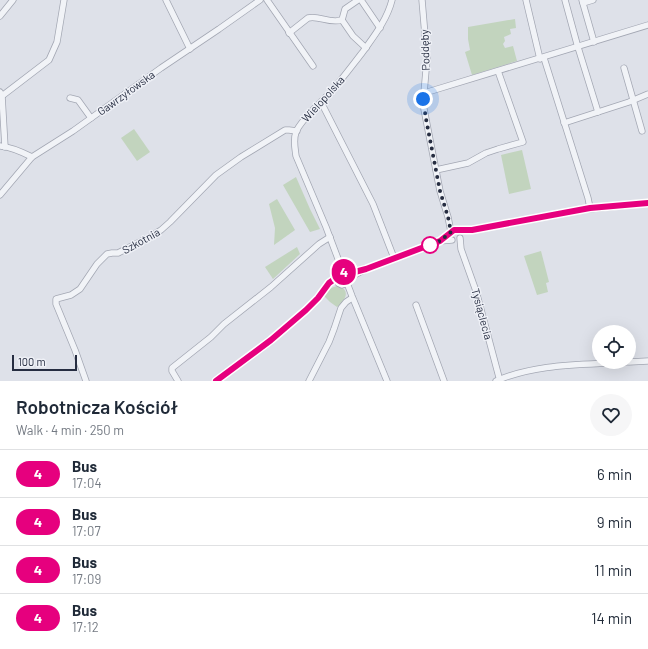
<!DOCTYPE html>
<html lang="en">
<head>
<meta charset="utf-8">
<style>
  :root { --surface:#fff; --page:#f6f6f7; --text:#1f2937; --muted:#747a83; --line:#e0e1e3 }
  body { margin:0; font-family:Barlow,sans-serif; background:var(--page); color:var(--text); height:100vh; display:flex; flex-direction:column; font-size:15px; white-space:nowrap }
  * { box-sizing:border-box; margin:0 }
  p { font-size:13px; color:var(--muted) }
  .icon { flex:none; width:22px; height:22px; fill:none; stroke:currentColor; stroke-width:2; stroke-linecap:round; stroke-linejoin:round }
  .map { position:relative; height:381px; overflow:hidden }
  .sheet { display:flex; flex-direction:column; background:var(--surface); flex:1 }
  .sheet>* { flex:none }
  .badge { padding:0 8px; border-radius:13px; font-size:14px; line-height:26px }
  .buttons { position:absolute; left:592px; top:325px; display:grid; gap:8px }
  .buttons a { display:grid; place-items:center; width:44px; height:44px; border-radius:50%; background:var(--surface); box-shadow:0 4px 16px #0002; font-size:20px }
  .scale { position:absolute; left:12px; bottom:10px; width:65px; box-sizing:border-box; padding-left:4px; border:2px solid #262d41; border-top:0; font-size:11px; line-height:14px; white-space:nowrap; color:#262d41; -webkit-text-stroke:3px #eef0f6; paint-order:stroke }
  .you { position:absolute; width:20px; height:20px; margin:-10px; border:3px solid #fff; border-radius:50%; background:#1a73e8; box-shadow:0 0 0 6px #1a73e833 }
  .map>.badge { position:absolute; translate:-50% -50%; box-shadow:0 0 0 2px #fff }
  .round { display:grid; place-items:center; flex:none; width:42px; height:42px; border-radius:21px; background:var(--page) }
  .head { display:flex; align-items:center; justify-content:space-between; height:68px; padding:0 16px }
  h1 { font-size:19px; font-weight:600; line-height:30px }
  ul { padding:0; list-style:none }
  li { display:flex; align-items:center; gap:12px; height:48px; padding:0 16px; border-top:1px solid var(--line) }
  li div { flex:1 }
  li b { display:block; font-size:15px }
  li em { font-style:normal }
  li .badge { min-width:44px; font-weight:700; text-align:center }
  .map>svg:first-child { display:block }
</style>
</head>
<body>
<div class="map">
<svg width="648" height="381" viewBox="0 0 648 381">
  <rect width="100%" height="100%" fill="#dee1e9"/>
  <g fill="#c2d4be">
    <path d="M515,19l1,9 -6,1 1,5 -7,3 1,4 -2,3 2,4 8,-2 4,15 -45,14 -7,-23 5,-2 -2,-11v-12z"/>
    <path d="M134,129l16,23 -13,9 -16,-23z"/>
    <path d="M522,150l9,39 -22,5 -8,-39z"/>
    <path d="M296,177l14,32 10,20 -10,3 -27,-47z"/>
    <path d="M277,199l18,31 -21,15 1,-17 -6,-24z"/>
    <path d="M297,247l3,7 -27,25 -8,-12z"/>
    <path d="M541,251l8,31 -3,1 2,9 -11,3 -13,-39z"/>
    <path d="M337,286c15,3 8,15 0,21l-7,-5 -6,-6c2,-5 8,-9 13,-10z"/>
  </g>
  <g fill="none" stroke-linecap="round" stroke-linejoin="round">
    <g stroke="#a3a7b3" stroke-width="7">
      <g id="minor">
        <path d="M166,0l24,49"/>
        <path d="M267,0l46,66"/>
        <path d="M361,0l19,28"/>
        <path d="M422,0l5,59 -4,45 17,87 8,26 3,15"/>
        <path d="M526,0l14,59"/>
        <path d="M565,0l12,44 21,68"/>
        <path d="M582,0l12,42"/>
        <path d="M583,3l10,-3"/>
        <path d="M0,16l13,-16"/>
        <path d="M342,20l3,-11 13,-9"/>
        <path d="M289,33l19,-15c11,-3 21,6 34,2l11,16 13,12"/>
        <path d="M544,58l44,140 2,10"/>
        <path d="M624,68l18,63"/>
        <path d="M0,92l2,4 3,51"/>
        <path d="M424,93l7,-2 217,-66"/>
        <path d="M2,96l47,-36 8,-18 7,-42"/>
        <path d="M70,98l8,2 13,18"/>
        <path d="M321,102l52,102 21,54"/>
        <path d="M564,123l65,-21 19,-8"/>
        <path d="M0,146c11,1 22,6 32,11"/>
        <path d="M436,170l32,-7 18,-10 12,-4 25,-7 -25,-71"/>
        <path d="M0,195l32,-38 41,-26 88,-63 58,-39 41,-29"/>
        <path d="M460,238l1,11 15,42 24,90"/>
        <path d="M440,241l13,-11h19l109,-20 67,-7"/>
        <path d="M343,272l-17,-45 -30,-71c-1,-8 -3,-16 0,-24 5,-12 22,-27 32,-37 12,-13 23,-28 34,-42 12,-17 25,-33 30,-53"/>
        <path d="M349,278l17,-9 44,-17 30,-11 12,-1"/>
        <path d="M347,283l5,13 35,85"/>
        <path d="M416,305l28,76"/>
        <path d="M629,362l19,-1"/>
        <path d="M86,381l-11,-31 -19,-46v-5l15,-4 9,-6 17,-25 10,-10 5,-1h6l30,-15 13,-8 9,-8 46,-47 25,-18 44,-27h4l8,1"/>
        <path d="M178,381l-6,-10v-3l39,-31 13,-13 47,-37 48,-43 11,-7"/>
        <path d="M216,381l55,-41 35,-30 11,-12 12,-15 7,-5 2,-5 2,-1h5c4,3 5,6 2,11l-5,2 -4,-2 -2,-5"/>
        <path d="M309,381l20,-39 5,-13 7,-21 5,-6 6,-4"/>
        <path d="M496,381c41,-18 87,-16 130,-19"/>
      </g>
    </g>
    <use href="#minor" stroke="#f1f3f7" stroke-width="5.5"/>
  </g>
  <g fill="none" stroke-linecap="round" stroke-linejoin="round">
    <g stroke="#fff" stroke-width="9">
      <path id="line" d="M216,381l55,-41 35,-30 12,-12 11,-15 7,-5 2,-5 5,-1 4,2 19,-5 74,-28 14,-11h18l118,-22 58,-5"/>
    </g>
    <use href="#line" stroke="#e6007e" stroke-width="6"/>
    <path stroke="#262d41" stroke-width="4" stroke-dasharray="0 7.2" d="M423,99l3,20 14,72 8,26 3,15 -11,9 -10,4"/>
  </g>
  <circle fill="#fff" stroke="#e6007e" stroke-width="2" cx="430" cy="245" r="8"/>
  <g text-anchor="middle" stroke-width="3" stroke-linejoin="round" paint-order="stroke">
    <g font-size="11" fill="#262d41" stroke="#eef0f6">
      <text transform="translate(425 50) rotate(-92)" y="4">Poddęby</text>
      <text transform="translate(126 93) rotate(-36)" y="4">Gawrzyłowska</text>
      <text transform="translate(323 99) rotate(-48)" y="4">Wielopolska</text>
      <text transform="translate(141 241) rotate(-29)" y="4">Szkotnia</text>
      <text transform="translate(482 314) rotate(75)" y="4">Tysiąclecia</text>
    </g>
  </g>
</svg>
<div class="buttons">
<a><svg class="icon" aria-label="locate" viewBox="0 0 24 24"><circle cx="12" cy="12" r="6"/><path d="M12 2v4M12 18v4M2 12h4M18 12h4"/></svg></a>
</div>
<div class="scale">100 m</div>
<div class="you" style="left:423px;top:99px"></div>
<b class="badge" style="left:344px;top:272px;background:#e6007e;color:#fff">4</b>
</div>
<section class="sheet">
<div class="head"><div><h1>Robotnicza Kościół</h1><p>Walk · 4 min · 250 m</p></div><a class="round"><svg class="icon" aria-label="heart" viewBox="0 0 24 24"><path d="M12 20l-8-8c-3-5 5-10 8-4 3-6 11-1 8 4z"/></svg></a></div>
<ul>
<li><span class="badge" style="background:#e6007e;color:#fff">4</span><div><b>Bus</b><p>17:04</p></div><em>6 min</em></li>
<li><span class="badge" style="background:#e6007e;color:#fff">4</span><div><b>Bus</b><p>17:07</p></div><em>9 min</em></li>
<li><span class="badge" style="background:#e6007e;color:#fff">4</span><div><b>Bus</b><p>17:09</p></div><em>11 min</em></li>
<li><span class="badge" style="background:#e6007e;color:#fff">4</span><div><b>Bus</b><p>17:12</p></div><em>14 min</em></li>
</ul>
</section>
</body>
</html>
